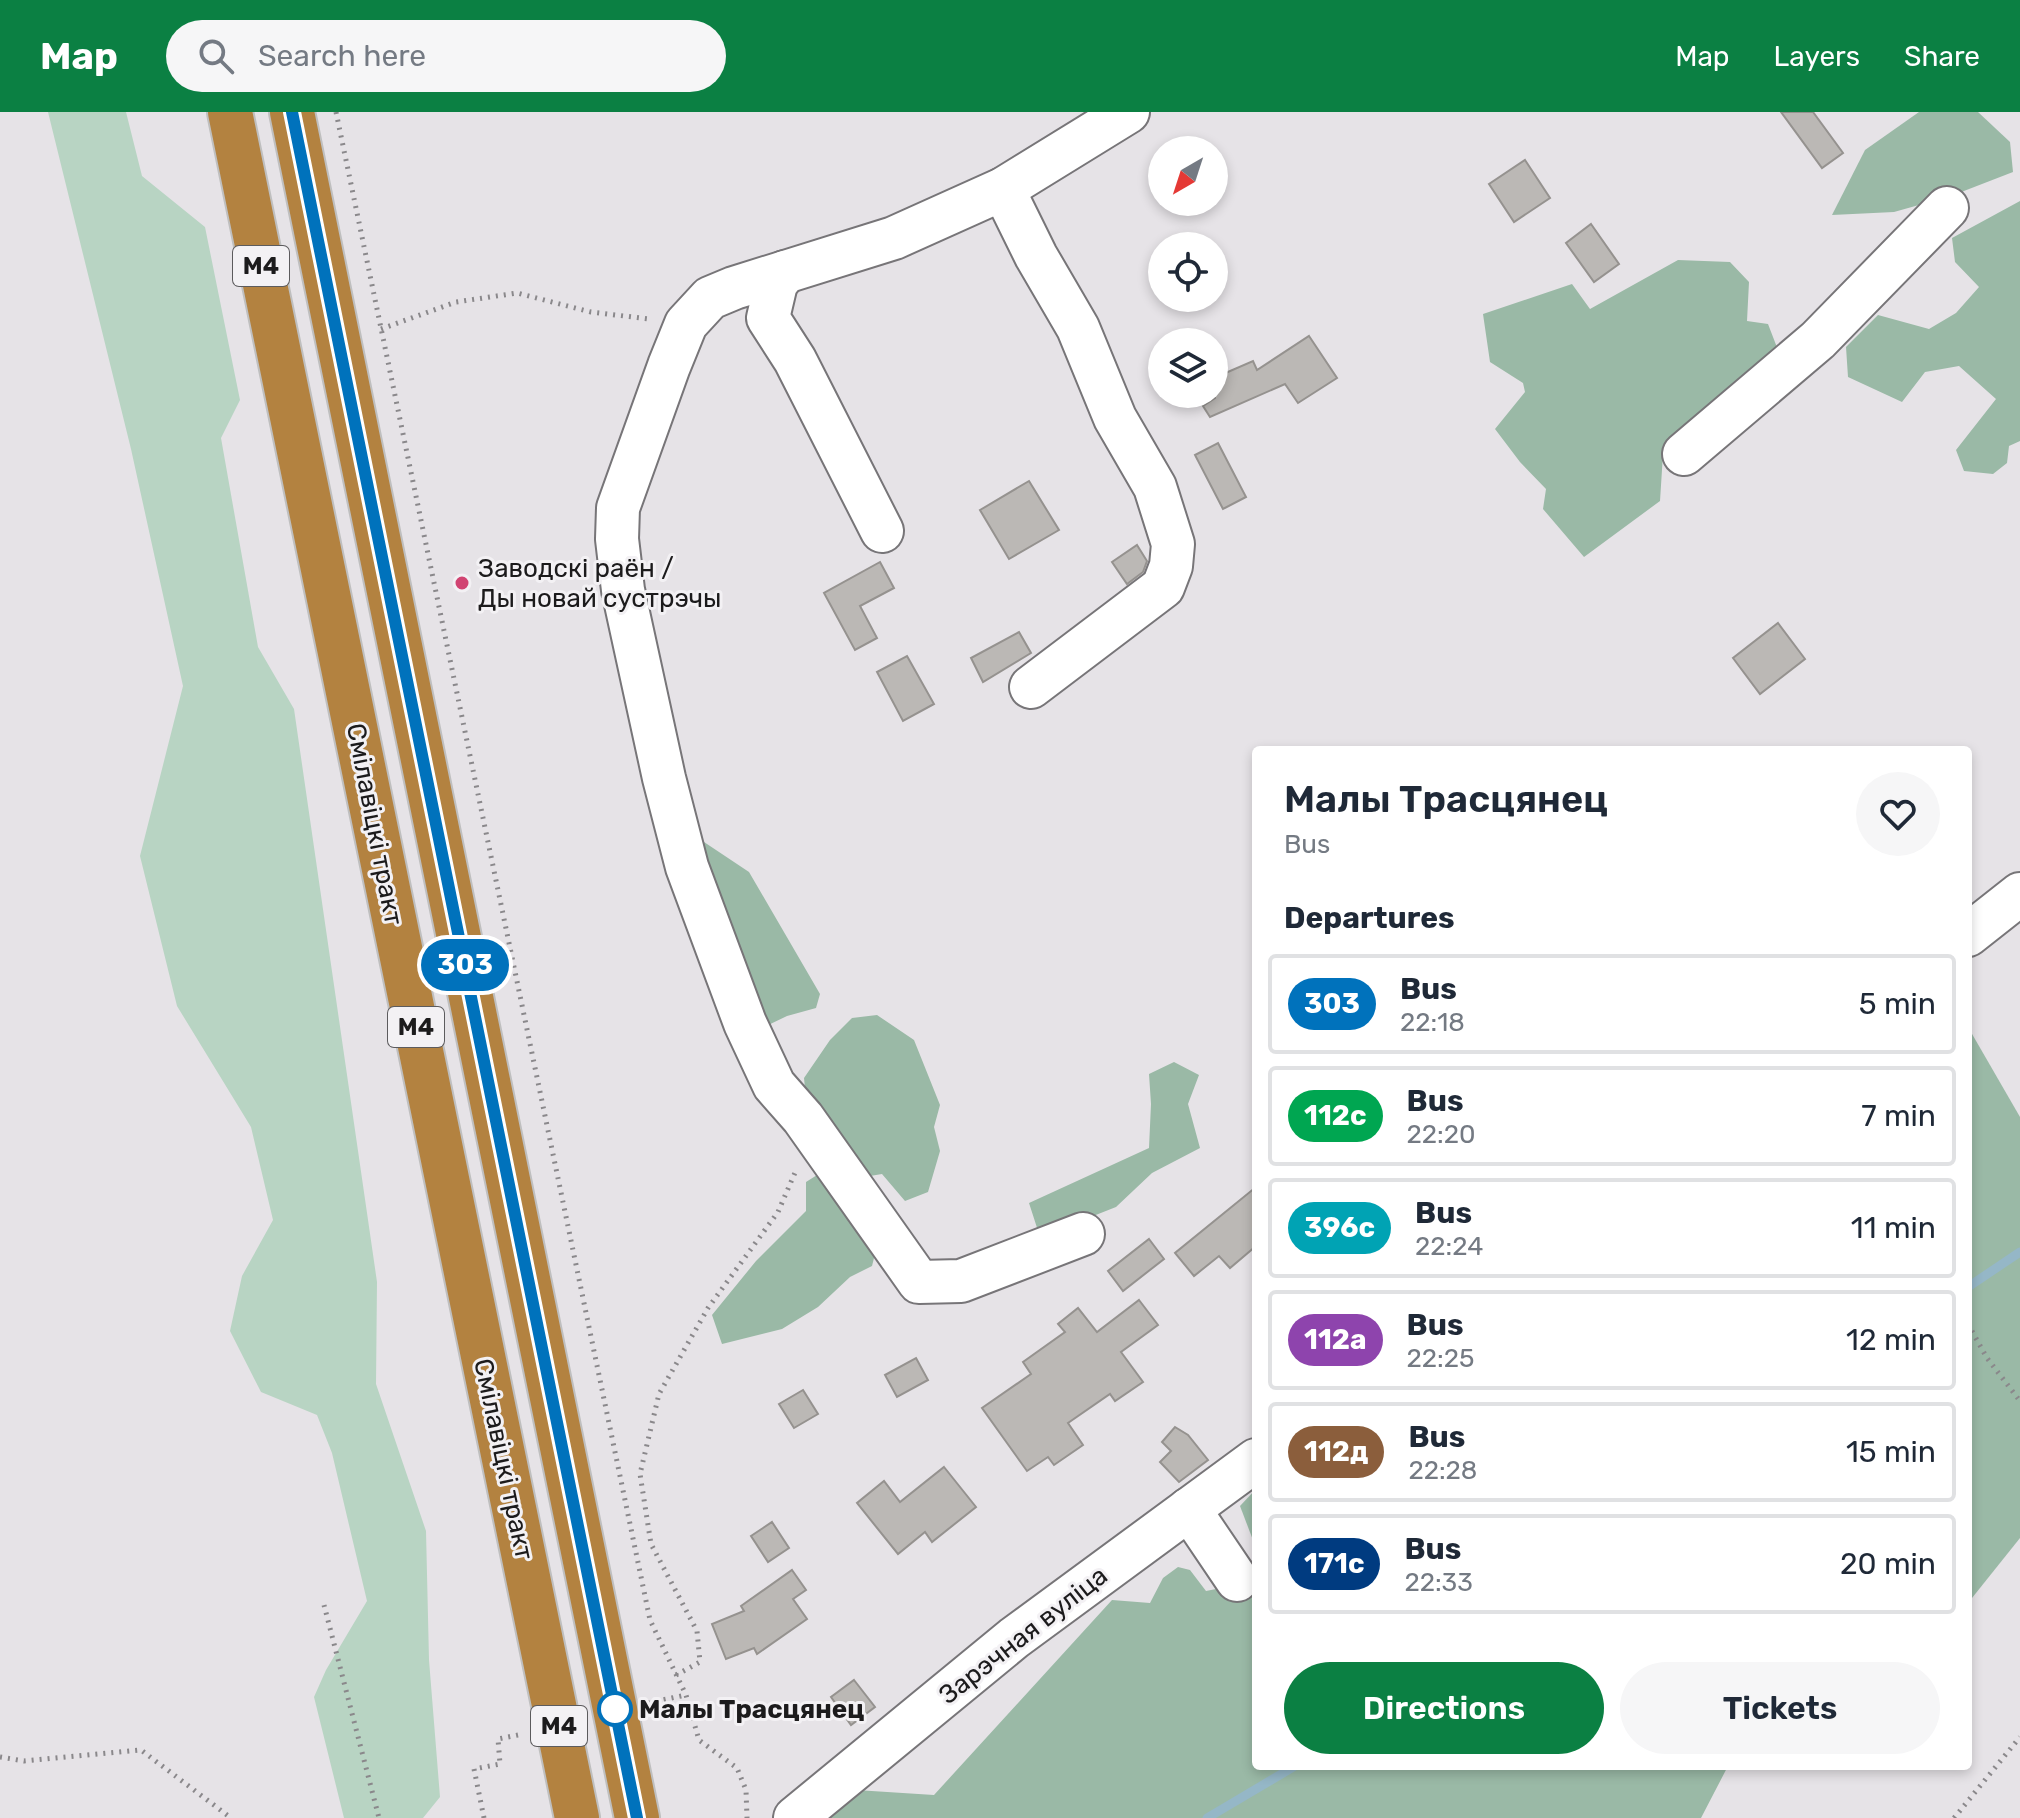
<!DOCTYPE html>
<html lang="en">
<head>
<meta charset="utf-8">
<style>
  :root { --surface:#fff; --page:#f6f6f7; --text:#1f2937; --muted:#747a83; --line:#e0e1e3; --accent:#0b8043 }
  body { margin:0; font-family:Rubik,sans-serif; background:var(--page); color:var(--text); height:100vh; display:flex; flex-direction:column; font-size:30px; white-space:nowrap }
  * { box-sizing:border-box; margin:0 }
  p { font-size:26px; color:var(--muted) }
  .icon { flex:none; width:44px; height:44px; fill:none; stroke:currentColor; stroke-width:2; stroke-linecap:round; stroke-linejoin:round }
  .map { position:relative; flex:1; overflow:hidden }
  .side { position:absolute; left:1252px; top:634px; width:720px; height:1024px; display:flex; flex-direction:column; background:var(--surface); border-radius:8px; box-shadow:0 4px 12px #0003 }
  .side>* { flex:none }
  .badge { padding:0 16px; border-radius:26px; font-size:28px; line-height:52px }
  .needle { width:52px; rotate:219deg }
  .buttons { position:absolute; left:1148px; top:24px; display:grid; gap:16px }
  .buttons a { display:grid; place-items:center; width:80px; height:80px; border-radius:50%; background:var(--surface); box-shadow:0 4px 12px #0003; font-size:40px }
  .map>.badge { position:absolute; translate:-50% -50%; box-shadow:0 0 0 4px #fff }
  h2 { padding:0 32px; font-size:30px; line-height:72px }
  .round { display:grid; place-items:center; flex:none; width:84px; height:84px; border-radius:42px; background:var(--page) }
  .overview { display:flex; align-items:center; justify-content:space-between; height:136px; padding:0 32px }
  h1 { font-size:38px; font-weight:600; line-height:60px }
  .cta { display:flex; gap:16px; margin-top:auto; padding:16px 32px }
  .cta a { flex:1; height:92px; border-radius:48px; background:var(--accent); color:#fff; font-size:32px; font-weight:600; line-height:92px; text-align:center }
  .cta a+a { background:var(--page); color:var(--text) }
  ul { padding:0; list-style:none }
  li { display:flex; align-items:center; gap:24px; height:100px; margin:0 16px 12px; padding:0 16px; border:4px solid var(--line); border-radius:8px }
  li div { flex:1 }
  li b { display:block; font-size:30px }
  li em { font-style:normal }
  li .badge { min-width:88px; font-weight:700; text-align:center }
  header { display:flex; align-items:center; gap:48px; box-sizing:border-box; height:112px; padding:0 40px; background:var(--accent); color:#fff }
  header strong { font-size:38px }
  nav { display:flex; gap:44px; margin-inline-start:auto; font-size:28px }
  .search { width:560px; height:72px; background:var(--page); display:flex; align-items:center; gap:20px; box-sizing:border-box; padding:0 28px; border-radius:44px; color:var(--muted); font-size:30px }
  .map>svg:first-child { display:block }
</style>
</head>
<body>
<header>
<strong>Map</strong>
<div class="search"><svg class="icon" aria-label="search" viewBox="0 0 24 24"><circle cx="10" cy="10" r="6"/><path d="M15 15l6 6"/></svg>Search here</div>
<nav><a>Map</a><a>Layers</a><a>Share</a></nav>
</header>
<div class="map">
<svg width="2020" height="1706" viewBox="0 0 2020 1706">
  <rect width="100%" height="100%" fill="#e6e3e7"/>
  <path fill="#b8d4c3" d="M48,0h78l16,64 63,51 35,173 -19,38 37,209 36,62 83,573 -1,102 50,147 3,129 11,137 -17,21h-79l-30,-121 12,-27 41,-69 -35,-148 -15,-38 -56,-23 -31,-61 12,-55 31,-56 -22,-93 -74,-121 -37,-150 43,-170 -52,-237z"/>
  <g fill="#9ab9a6">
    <path d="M1919,0h59l32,30 3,30 -62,24 -57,16 -62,3 33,-65z"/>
    <path d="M2020,89v240l-11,5 -2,17 -14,11 -29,-3 -8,-21 40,-51 -37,-33 -34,6 -23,30 -54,-25 -2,-30 32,-32 51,14 27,-16 23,-26 -24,-25 -3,-24z"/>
    <path d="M1678,148l52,2 19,20 -2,39 21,3 10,26 -30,38 -85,66 -3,47 -76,56 -41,-48 3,-20 -26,-27 -25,-33 30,-37 -2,-9 -33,-21 -7,-48 89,-30 18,25z"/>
    <path d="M704,730l45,30 71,122 -4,14 -29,8 -31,15 -65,-181z"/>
    <path d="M877,903l37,25 26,65 -6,22 6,24 -12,41 -23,9 -23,-27 -24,4 -52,-79 -2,-21 26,-38 22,-22z"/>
    <path d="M1968,915l52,90v421l-52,65z"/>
    <path d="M1174,950l25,13 -11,29 12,44 -48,25 -36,34 -76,30 -11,-34 120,-55 2,-44 -2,-30z"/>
    <path d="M825,1058l52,76 -5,20 -22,11 -32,30 -36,22 -60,15 -10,-29 44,-54 50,-50v-29z"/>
    <path d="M1256,1377v59l-16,-42z"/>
    <path d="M1178,1455l12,3 16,21 35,-7 15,-13v195h472l-27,52h-883l38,-28 78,5 178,-195 38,3 13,-25z"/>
  </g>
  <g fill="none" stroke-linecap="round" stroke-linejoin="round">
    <g stroke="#95b7c7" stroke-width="9">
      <path d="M1968,1175l52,-35"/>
      <path d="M1207,1706l88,-52"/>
    </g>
  </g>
  <g fill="#bbb8b5" stroke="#95928f" stroke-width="2">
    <path d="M1781,0h32l30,41 -21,15z"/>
    <path d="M1525,48l25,38 -36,24 -25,-38z"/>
    <path d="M1591,112l28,40 -25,18 -28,-39z"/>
    <path d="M1309,224l28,42 -39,25 -13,-19 -75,33 -7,-11 12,-8 -1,-20 39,-17 4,9z"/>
    <path d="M1218,331l28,54 -23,12 -28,-54z"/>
    <path d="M1029,369l30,49 -50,29 -29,-49z"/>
    <path d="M1137,433l10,16 -4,11 -16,12 -15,-22z"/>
    <path d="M880,450l14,26 -34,18 17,32 -22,12 -31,-57z"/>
    <path d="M1778,511l27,36 -45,35 -27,-36z"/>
    <path d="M1019,520l12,21 -48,29 -12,-24z"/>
    <path d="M907,544l27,48 -31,17 -26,-49z"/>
    <path d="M1256,1075v59l-26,22 -11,-12 -25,20 -19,-23z"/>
    <path d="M1149,1127l15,20 -41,32 -15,-20z"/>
    <path d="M1139,1188l19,25 -37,27 22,30 -28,19 -5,-7 -42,29 15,22 -29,20 -6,-8 -21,14 -45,-63 49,-34 -8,-12 42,-30 -7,-8 20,-16 19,24z"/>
    <path d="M916,1246l12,22 -31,17 -12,-22z"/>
    <path d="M803,1278l15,24 -24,14 -15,-24z"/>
    <path d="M1175,1315l13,8 20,25 -29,22 -19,-20 11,-11 -9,-9z"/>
    <path d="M944,1355l32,40 -44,35 -7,-10 -27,22 -41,-51 27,-22 16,21z"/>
    <path d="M772,1410l17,26 -21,14 -17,-26z"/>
    <path d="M792,1458l14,20 -13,9 14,20 -50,35 -3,-6 -28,11 -14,-35 32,-13 -3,-5z"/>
    <path d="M854,1568l21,27 -24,18 -20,-28z"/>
  </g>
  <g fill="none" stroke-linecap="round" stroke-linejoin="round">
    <g stroke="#777578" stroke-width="46">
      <g id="minor">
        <path d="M1003,77l33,67 42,72 37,90 40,69 18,57 -2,22 -8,21 -132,100"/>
        <path d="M785,160l-9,12 -8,34 27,42 87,171"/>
        <path d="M1684,342l134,-114 129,-132"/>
        <path d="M1968,823l52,-41"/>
        <path d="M1083,1122l-122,47 -42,1 -116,-164 -29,-33 -29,-62 -58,-156 -23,-89 -41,-188 -6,-51 1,-31 51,-142 17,-42 24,-26 24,-10 160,-50 109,-49 125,-77"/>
        <path d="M1189,1397l48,71"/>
        <path d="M795,1706l219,-180 242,-178"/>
      </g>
    </g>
    <g stroke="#bfbfbf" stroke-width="48">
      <g id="highway">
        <path d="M230,0l347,1706"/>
        <path d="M292,0l345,1706"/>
      </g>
    </g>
    <g stroke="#8a888b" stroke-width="5" stroke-dasharray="2 6" stroke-linecap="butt">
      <path d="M336,0l314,1508 36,75 13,45 38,28 9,22 1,28"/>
      <path d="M381,217l75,-27 61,-9 74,19 58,7"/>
      <path d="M1968,1212l19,34 33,43"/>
      <path d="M324,1493l55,213"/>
      <path d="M676,1563l24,-13 -3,-31 -46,-87 -11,-70 19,-80 49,-86 70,-96 19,-44"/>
      <path d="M648,1591l38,-8"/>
      <path d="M0,1645l24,4 117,-11 90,68"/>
      <path d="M484,1706l-10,-49 26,-5 -2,-25 25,-5"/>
      <path d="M1954,1706l66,-81"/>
    </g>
    <use href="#minor" stroke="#fff" stroke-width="42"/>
    <use href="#highway" stroke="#b38240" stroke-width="44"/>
  </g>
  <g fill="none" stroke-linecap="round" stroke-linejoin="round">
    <g stroke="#fff" stroke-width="18">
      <path id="line" d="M292,0l345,1706"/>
    </g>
    <use href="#line" stroke="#0072bc" stroke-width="12"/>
  </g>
  <circle fill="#d14472" stroke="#f3f1f4" stroke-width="3" cx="462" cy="471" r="8"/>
  <circle fill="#fff" stroke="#0072bc" stroke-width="4" cx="615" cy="1597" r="16"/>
  <g text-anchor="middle" stroke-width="6" stroke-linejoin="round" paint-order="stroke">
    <g fill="#f3f1f4" stroke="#5c5b5d" stroke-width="2">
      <rect x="233" y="134" width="56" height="40" rx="6"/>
      <rect x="388" y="895" width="56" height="40" rx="6"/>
      <rect x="531" y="1594" width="56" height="40" rx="6"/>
    </g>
    <g font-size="24" font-weight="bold" fill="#1c1b1c">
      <text x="261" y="162">М4</text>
      <text x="416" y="923">М4</text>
      <text x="559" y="1622">М4</text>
    </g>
    <g font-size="26" fill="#1c1b1c" stroke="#f3f1f4" text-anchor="start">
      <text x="478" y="465">Заводскі раён /<tspan x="478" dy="30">Ды новай сустрэчы</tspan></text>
    </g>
    <g font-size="26" fill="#1c1b1c" stroke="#f3f1f4">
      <text transform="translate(375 712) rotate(79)" y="9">Смілавіцкі тракт</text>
      <text transform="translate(504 1347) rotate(78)" y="9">Смілавіцкі тракт</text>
      <text transform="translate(1023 1523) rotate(-38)" y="9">Зарэчная вуліца</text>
    </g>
    <g font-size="26" font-weight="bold" fill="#1c1b1c" stroke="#f3f1f4" text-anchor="start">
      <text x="639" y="1606">Малы Трасцянец</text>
    </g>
  </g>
</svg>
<div class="buttons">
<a><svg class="needle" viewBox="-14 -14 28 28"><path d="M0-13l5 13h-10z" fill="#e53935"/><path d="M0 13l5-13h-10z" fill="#747a83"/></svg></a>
<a><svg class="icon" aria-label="locate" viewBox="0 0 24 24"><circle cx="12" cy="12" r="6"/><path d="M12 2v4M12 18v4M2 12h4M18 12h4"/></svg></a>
<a><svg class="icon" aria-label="layers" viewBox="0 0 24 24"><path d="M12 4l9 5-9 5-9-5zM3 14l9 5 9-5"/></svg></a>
</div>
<b class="badge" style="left:465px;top:853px;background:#0072bc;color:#fff">303</b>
<section class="side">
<div class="overview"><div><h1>Малы Трасцянец</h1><p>Bus</p></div><a class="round"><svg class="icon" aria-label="heart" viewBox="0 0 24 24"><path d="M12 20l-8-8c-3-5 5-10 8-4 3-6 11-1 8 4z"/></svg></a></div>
<h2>Departures</h2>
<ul>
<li><span class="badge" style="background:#0072bc;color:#fff">303</span><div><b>Bus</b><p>22:18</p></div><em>5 min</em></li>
<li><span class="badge" style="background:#00a651;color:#fff">112с</span><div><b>Bus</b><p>22:20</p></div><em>7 min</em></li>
<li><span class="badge" style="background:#00a3b4;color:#fff">396с</span><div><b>Bus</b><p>22:24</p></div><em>11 min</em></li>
<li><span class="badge" style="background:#8e44ad;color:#fff">112а</span><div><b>Bus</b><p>22:25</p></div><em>12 min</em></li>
<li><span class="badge" style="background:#8b5e3c;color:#fff">112д</span><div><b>Bus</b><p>22:28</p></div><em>15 min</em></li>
<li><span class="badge" style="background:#003b80;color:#fff">171с</span><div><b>Bus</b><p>22:33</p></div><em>20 min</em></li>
</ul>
<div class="cta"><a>Directions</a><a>Tickets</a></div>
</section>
</div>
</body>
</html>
